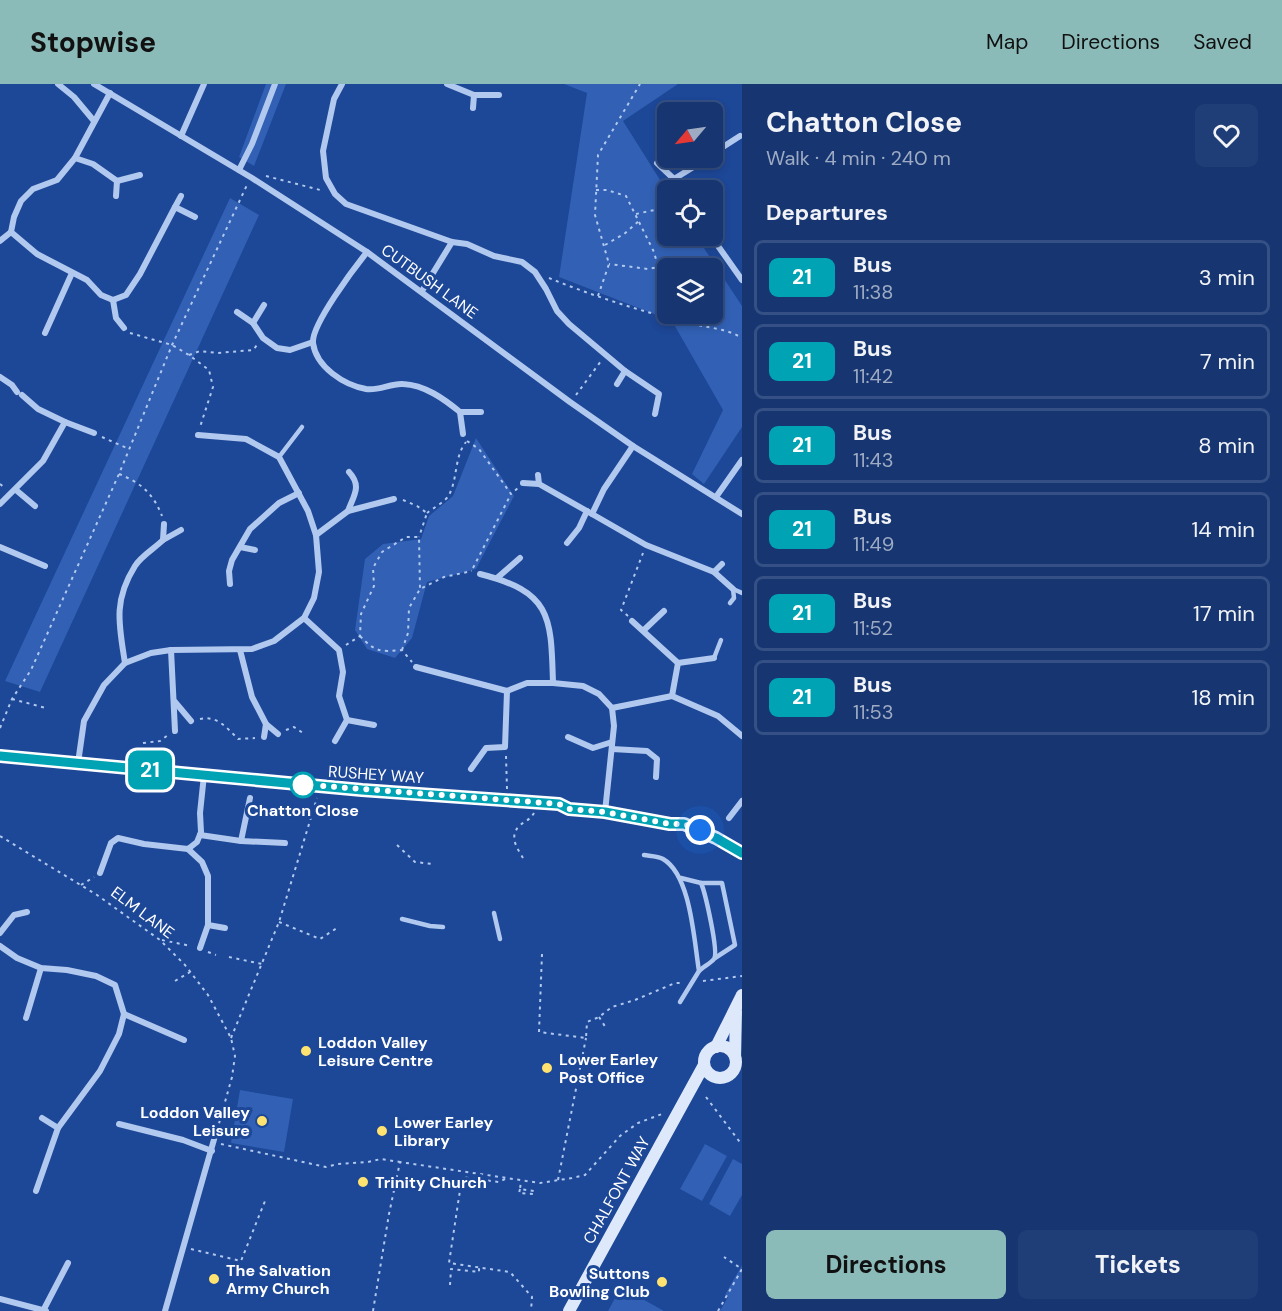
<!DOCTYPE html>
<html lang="en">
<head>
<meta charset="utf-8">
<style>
  :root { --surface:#163571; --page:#1f3d76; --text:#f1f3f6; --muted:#9eabc3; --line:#355084; --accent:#8bbbb9 }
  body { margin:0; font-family:"DM Sans",sans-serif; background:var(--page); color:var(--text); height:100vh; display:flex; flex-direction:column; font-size:22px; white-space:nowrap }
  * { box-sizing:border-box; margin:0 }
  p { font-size:20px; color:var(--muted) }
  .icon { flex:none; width:33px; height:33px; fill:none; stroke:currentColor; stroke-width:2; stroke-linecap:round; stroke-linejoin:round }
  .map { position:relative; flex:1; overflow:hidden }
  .panel { display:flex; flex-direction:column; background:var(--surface); width:540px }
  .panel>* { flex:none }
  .badge { padding:0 12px; border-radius:9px; font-size:21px; line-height:39px }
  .needle { width:39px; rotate:241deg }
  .fabs { position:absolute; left:657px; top:18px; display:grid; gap:12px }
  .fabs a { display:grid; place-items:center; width:66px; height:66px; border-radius:9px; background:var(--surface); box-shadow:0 3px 9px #0003,0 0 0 2px var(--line); font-size:30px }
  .you { position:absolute; width:30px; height:30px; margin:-15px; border:4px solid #fff; border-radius:50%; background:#1a73e8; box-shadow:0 0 0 9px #1a73e833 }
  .map>.badge { position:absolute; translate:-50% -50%; box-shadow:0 0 0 3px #fff }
  h2 { padding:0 24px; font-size:22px; line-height:54px }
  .round { display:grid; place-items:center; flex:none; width:63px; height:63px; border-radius:9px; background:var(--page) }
  .headline { display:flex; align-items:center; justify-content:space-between; height:102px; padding:0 24px }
  h1 { font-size:28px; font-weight:700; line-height:45px }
  .primary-button { display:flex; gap:12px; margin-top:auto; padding:12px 24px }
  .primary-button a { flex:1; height:69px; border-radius:9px; background:var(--accent); color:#111; font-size:24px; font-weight:700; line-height:69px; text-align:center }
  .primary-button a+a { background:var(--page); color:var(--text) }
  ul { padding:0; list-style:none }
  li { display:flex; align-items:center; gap:18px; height:75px; margin:0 12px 9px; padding:0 12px; border:3px solid var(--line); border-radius:9px }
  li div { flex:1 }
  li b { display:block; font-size:22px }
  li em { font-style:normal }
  li .badge { min-width:66px; font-weight:700; text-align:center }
  header { display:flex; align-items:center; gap:36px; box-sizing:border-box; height:84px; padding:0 30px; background:var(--accent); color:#111 }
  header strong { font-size:28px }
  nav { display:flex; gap:33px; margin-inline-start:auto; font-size:21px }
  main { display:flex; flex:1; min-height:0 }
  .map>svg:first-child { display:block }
</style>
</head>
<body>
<header>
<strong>Stopwise</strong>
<nav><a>Map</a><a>Directions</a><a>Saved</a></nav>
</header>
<main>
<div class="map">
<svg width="742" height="1227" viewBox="0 0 742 1227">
  <rect width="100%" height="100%" fill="#1d4797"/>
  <g fill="#3160b4" fill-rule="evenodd">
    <path d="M266,0h20l-32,82 -15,-9z"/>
    <path d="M564,0h114l-55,37 44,70 1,45h28l46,70v121l-38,57 -12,-10 31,-64 -51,-89 -113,-44 28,-184zM668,184h44v46h-44z"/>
    <path d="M230,114l29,17 -219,477 -35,-11z"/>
    <path d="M476,354l38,58 -38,73 -49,13 -15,56 -17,20 -28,-9 -12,-19 10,-71 18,-15 38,-5 8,-23 24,-20z"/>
    <path d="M240,1006l53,9 -9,53 -53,-9z"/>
    <path d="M705,1060l22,12 -25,45 -22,-12z"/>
    <path d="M733,1075l9,5v31l-12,21 -21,-12z"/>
    <path d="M742,1181v46h-22l8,-14 -3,-2z"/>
    <path d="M621,1203l43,24h-56z"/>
  </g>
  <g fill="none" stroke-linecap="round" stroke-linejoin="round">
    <g stroke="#b1c8ef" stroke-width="2" stroke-dasharray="3 4.5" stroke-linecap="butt">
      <path d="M266,92l58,15"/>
      <path d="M596,106h11l19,6 28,56 4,15 -10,2 -39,-5"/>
      <path d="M636,130l32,-7"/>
      <path d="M605,161l19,-11 15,-13"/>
      <path d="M549,194c44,18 94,34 140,45 18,5 37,5 53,15"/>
      <path d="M598,212l11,-32 -14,-49 3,-60 42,-71"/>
      <path d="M130,249l42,12 17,10 20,15 4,17 -13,40"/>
      <path d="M189,271l11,-4 17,2 36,-3 4,-5"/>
      <path d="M576,311l25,-34"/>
      <path d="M102,353l27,12"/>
      <path d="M467,357l12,8 32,45 7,-6"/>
      <path d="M119,390c22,9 34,19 43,42"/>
      <path d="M0,400l5,4"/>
      <path d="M403,416l14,6 10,7 -8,24"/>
      <path d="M427,429c6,-5 18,-11 22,-18 9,-17 5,-38 17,-53"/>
      <path d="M473,484l38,-74"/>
      <path d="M628,532l-7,-6 22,-57"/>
      <path d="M360,552c15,16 20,16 42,14l10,12"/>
      <path d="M346,561l14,-9 1,-22 13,-28 -1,-18 9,-16 24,-15h13l1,52"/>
      <path d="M402,566l6,-17 1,-25 11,-19 24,-12 28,-6"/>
      <path d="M12,615l34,9"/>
      <path d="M200,635c17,-4 27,9 38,20l17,-1"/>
      <path d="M0,644l12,-29 19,-29 88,-196 53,-129 75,-160"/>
      <path d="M286,646l8,-3 9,6"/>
      <path d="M143,659l17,-2 8,-6"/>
      <path d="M506,672l1,33"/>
      <path d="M0,752l97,59 63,45 25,25 23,30 23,43 4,18 -3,21 -14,50"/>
      <path d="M397,761l18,17 18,2"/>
      <path d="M523,774c-6,-10 -14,-21 -4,-32 6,-5 11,-6 15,-13"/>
      <path d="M81,801l13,-8"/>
      <path d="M279,838l41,17 17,-11"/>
      <path d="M162,856l29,6"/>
      <path d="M208,868l8,3"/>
      <path d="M542,870l-3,78 47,6 1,-16 12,-5 13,-10 23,-7 40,-17h8"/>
      <path d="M229,873l33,7"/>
      <path d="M175,897l15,-9"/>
      <path d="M703,897l39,-5"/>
      <path d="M599,933l7,11"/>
      <path d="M231,954l48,-116 38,-124"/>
      <path d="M706,1013l36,48"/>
      <path d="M221,1060l105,23 12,-3 30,-2 13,-3 19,3"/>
      <path d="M505,1095l-6,3 -37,-5 -13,86 61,9 22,25 -1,14"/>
      <path d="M558,1096l28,-142"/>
      <path d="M520,1105l-1,4 15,1v-3l-14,-2 1,-8"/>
      <path d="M191,1165l50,12 24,-60"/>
      <path d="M450,1201l1,-16 28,3v-4"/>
      <path d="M373,1227l16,-97 11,-52 140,21 32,-5 13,-3 35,-39 18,-13 24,-9"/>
      <path d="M718,1227l24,-42 -18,-12"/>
    </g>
    <g stroke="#b1c8ef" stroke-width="4.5">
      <path d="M279,373l23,-30"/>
      <path d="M733,505l9,4"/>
      <path d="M730,519l4,-5 -1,-9"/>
      <path d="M714,574l7,-18"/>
      <path d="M644,771c6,1 14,1 19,4 28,16 31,82 36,112l-19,31"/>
      <path d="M681,794l20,5c4,9 18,69 13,76 -3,4 -11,8 -15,12"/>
      <path d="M701,799h21l13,62 -20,13"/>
      <path d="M494,829l6,26"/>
      <path d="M402,835l28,7 13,1"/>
    </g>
    <g stroke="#b1c8ef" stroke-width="6">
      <path d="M58,0l16,13 20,24"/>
      <path d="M94,0l158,94 115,74 203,150 63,44 109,68"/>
      <path d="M342,0l-8,15 -11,52 3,27 9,16 11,10 106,38 15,2 27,12 28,6 13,10 11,17 11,22 12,13 56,47 -8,13"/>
      <path d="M447,0l27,11 -1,13"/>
      <path d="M110,9l-35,65 -18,22 -24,9 -12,12 -7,16 -3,15 26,22 50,26 14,15 12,5 13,-5 14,-21 35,-67 20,10"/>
      <path d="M474,11h25"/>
      <path d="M181,52l23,-52"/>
      <path d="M712,70l28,-18"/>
      <path d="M75,74l18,6 24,17 -1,15"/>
      <path d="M657,79l17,16 7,11"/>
      <path d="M239,86l13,-26 23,-60"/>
      <path d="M674,95l34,-21"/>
      <path d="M117,97l23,-6"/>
      <path d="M175,123l6,-11"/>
      <path d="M711,152l31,44"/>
      <path d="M0,157l11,-9"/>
      <path d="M367,168c-12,15 -56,73 -54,91 3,24 31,42 53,46 13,2 25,-6 37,-5 22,1 41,15 57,28l3,22"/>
      <path d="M422,207l30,-49"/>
      <path d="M113,216l3,18 8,10"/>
      <path d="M237,228l16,11 10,15 14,10 13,2 23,-8"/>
      <path d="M253,239l11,-18"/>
      <path d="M45,249l27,-60"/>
      <path d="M625,287l34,23 -4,20"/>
      <path d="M0,293l12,8 5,7"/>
      <path d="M22,311l16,14 27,13"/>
      <path d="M460,328h21"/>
      <path d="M633,362l-29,43 -12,25 54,31 68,27 19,17"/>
      <path d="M538,391l1,9"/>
      <path d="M523,399l16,1 53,30"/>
      <path d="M16,406l19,16"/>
      <path d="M716,413l26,-37"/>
      <path d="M0,420l43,-43 22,-39 29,11"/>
      <path d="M348,427c6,-16 14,-25 1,-39"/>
      <path d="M316,451l32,-24 46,-12"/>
      <path d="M163,456l18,-10"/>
      <path d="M567,459l12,-15 8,-17"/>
      <path d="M0,463l45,19"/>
      <path d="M240,463l15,3"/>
      <path d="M714,488l8,-8"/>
      <path d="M480,490c72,18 71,43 73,109"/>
      <path d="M497,494l23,-20"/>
      <path d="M230,500l-1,-13 3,-11 18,-31 29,-26 20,-10"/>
      <path d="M304,534l35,32 4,22 -4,24 8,24 -12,21"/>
      <path d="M632,537l46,42 -6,33"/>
      <path d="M644,546l20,-19"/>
      <path d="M171,566l4,81"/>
      <path d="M240,566l12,47 14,27 -2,13"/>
      <path d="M125,579c-6,-38 -12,-62 10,-97 6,-10 20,-18 28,-26l1,-16"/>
      <path d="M678,579l36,-5"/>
      <path d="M416,583l91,24 20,-8h26l30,3 16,8 13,14 2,18 -9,86"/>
      <path d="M175,618l16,19"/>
      <path d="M612,624l60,-12 46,20 24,20"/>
      <path d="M347,636l27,5"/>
      <path d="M266,640l12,10"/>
      <path d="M568,653l25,11 19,-6"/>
      <path d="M612,665l35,2 10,8 -1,18"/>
      <path d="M78,679l6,-42 20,-36 21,-22 26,-10 20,-3 81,-1 22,-8 30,-23 10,-20 5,-26 -3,-37 -8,-24 -29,-54 -33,-18 -48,-4"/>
      <path d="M471,685l15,-21 19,-1 2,-56"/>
      <path d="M729,734l13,-17"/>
      <path d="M200,751l41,6 44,2"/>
      <path d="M241,757l9,-43"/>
      <path d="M188,765l14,13 6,14v49l-8,23"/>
      <path d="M100,789l11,-30 7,-5 26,6 44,5 9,-7 4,-10 -1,-19 4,-38"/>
      <path d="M208,841l17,3"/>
      <path d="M0,849l14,-18 13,-3"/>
      <path d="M0,862l17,12 24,10 26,2 29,6 19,9 9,29 -5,20 -19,37 -42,57 -22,63"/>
      <path d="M124,930l60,26"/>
      <path d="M26,934l15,-50"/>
      <path d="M42,1034l16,10"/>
      <path d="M119,1040l64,16 29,11"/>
      <path d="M0,1215l46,12"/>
      <path d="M44,1225l24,-46"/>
      <path d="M165,1227l50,-175"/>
    </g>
    <g stroke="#dee8fb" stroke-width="12">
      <path d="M0,672l362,34 197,14 10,5 36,3 65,12h14l32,14 26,15"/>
      <circle cx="720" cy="978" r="16"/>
      <path d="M716,963l26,-52"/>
      <path d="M735,972l1,-45"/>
      <path d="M569,1227l135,-246"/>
    </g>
  </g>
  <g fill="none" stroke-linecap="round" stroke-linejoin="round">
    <g stroke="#fff" stroke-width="14">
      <path id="line" d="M0,672l362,34 197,14 10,5 36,3 65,12h14l32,14 26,15"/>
    </g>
    <use href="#line" stroke="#00a3b4" stroke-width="9"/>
    <path stroke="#fff" stroke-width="6" stroke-dasharray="0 10.8" d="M303,701l-6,-1 262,20 10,5 36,3 65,12h14l16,6"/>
  </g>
  <circle fill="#fff" stroke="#00a3b4" stroke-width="3" cx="303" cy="701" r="12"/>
  <g fill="#ffe26f" stroke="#1d4797" stroke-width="2">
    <circle cx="306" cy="967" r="6"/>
    <circle cx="547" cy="984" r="6"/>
    <circle cx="262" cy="1037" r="6"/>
    <circle cx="382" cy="1047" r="6"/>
    <circle cx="363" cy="1098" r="6"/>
    <circle cx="214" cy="1195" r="6"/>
    <circle cx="662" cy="1198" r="6"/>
  </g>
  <g text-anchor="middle" stroke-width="6" stroke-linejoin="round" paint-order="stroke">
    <g font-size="16" fill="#fff" stroke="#1d4797">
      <text transform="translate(430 197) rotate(36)" y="6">CUTBUSH LANE</text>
      <text transform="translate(376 690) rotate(4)" y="6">RUSHEY WAY</text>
      <text transform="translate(143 828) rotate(37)" y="6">ELM LANE</text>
      <text transform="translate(616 1106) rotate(-61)" y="6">CHALFONT WAY</text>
    </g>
    <g font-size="16" font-weight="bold" fill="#fff" stroke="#1d4797">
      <text x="303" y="732">Chatton Close</text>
    </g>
    <g font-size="16" font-weight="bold" fill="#fff" stroke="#1d4797" text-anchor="start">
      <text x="318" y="964">Loddon Valley<tspan x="318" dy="18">Leisure Centre</tspan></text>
      <text x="559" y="981">Lower Earley<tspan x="559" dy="18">Post Office</tspan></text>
      <text x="250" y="1034" text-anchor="end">Loddon Valley<tspan x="250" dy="18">Leisure</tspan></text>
      <text x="394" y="1044">Lower Earley<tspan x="394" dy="18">Library</tspan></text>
      <text x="375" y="1104">Trinity Church</text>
      <text x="226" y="1192">The Salvation<tspan x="226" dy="18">Army Church</tspan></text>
      <text x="650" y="1195" text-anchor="end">Suttons<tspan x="650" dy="18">Bowling Club</tspan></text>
    </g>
  </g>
</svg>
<div class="fabs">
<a><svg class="needle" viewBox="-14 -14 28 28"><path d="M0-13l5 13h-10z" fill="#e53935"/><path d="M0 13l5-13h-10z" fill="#9eabc3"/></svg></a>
<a><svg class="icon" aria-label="locate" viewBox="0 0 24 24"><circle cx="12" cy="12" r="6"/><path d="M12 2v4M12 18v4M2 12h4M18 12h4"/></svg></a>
<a><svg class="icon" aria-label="layers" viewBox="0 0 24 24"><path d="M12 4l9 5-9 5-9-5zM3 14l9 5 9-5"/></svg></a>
</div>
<div class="you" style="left:700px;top:746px"></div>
<b class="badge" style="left:150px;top:686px;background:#00a3b4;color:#fff">21</b>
</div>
<section class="panel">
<div class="headline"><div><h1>Chatton Close</h1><p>Walk · 4 min · 240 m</p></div><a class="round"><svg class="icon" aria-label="heart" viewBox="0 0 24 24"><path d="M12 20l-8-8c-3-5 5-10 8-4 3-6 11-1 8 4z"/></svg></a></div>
<h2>Departures</h2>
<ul>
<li><span class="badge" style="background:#00a3b4;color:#fff">21</span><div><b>Bus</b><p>11:38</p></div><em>3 min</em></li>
<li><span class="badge" style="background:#00a3b4;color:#fff">21</span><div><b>Bus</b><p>11:42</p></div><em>7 min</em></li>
<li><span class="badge" style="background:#00a3b4;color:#fff">21</span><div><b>Bus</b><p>11:43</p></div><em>8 min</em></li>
<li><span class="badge" style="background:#00a3b4;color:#fff">21</span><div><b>Bus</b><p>11:49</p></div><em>14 min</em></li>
<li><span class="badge" style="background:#00a3b4;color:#fff">21</span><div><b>Bus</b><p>11:52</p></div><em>17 min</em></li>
<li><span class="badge" style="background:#00a3b4;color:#fff">21</span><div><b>Bus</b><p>11:53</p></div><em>18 min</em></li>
</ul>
<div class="primary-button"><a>Directions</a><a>Tickets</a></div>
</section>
</main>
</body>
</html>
